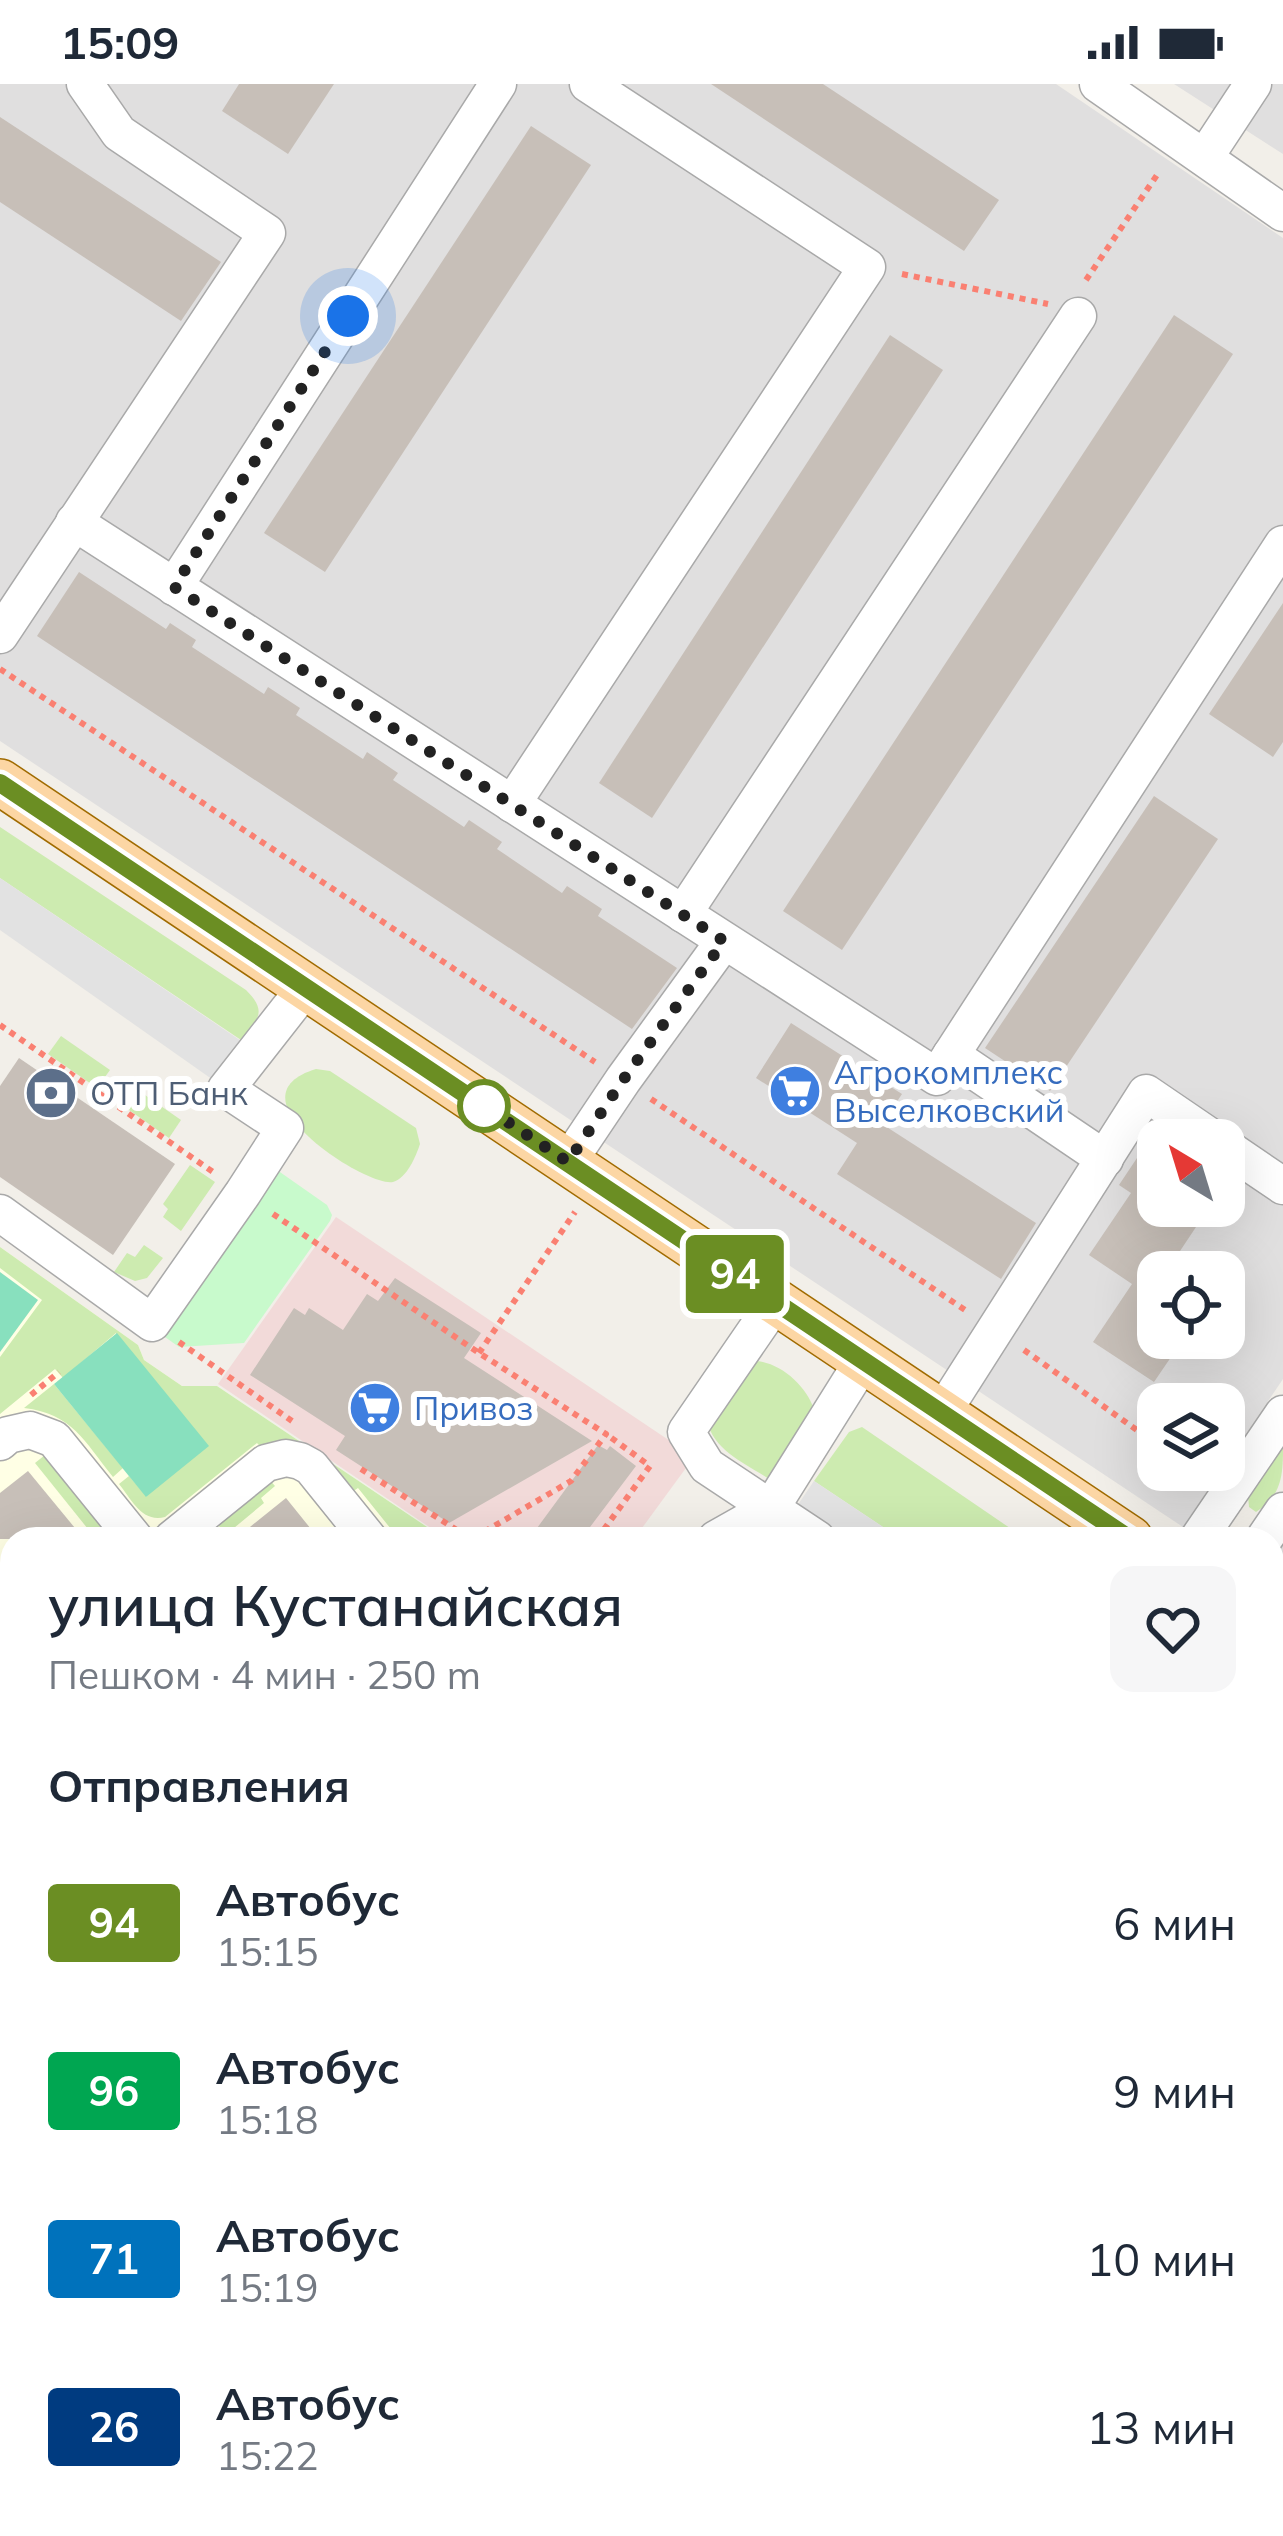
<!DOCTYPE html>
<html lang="ru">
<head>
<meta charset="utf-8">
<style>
  :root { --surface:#fff; --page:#f6f6f7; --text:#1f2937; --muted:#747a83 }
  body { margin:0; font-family:Mulish,sans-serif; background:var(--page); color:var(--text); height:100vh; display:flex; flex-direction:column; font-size:45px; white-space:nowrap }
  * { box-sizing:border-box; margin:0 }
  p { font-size:39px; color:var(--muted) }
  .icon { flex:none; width:66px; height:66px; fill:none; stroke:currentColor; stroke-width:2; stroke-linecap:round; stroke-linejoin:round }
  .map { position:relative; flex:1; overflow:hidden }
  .panel { position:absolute; left:0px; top:1443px; width:1284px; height:1011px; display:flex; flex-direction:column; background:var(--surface); border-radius:36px 36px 0 0; box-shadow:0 12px 48px #0002 }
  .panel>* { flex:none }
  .badge { padding:0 24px; border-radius:9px; font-size:42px; line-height:78px }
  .needle { width:78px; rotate:322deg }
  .fabs { position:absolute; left:1137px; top:1035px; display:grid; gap:24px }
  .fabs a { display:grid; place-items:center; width:108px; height:108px; border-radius:24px; background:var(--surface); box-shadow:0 12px 48px #0002; font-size:60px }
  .you { position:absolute; width:60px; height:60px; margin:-30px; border:9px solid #fff; border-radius:50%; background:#1a73e8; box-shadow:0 0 0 18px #1a73e833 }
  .map>.badge { position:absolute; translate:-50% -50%; box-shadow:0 0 0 6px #fff }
  h2 { padding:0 48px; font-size:45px; line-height:108px }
  .round { display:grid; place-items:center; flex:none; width:126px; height:126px; border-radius:24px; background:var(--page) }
  .headline { display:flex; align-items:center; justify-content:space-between; height:204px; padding:0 48px }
  h1 { font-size:57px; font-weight:600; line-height:90px }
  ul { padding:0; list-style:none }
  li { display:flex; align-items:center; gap:36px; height:168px; padding:0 48px }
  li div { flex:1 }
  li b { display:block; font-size:45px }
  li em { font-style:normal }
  li .badge { min-width:132px; font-weight:700; text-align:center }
  .status { display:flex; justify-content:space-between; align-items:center; height:84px; padding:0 60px; background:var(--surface); direction:ltr }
  .status svg { height:33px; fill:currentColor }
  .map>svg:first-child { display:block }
</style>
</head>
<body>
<div class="status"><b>15:09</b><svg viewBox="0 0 49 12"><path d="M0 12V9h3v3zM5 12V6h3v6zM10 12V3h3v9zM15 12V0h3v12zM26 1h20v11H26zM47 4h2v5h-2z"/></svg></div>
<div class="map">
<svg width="1283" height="2452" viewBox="0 0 1283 2452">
  <rect width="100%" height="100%" fill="#f2efe9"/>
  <g fill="#e0dfdf" fill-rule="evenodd">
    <path d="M0,0h1056l227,154v1141l-59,87v-62h-66v66h63l-38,57 -1183,-786zM1158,1056h66v66h-66zM1158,1188h66v66h-66z"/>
    <path d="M1174,0h109v70z"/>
    <path d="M1283,1454v65l-11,-7v-42z"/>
  </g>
  <path fill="#f2dad9" d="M336,1133l358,240 -60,82h-187l-229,-155z"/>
  <g fill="#ffffe5">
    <path d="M0,1163l138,98 6,15 38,26h35l228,153h-433v987h57l-8,10h-61z"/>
    <path d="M1272,2086l11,8v358h-152l7,-10h134z"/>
  </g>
  <path fill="#c7c7b4" d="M69,2442h1069l-7,10h-1070z"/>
  <g fill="#cdebb0">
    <path d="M0,743l246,163c22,22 12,29 -5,50l-241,-162z"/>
    <path d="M61,952l49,34 -13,18 -49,-34z"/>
    <path d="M316,985l14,2 86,57 4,16c-4,12 -13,34 -27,38 -25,6 -170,-85 -77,-113z"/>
    <path d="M132,1002l49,34 -12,18 -50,-35z"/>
    <path d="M190,1081l25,17 -34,49 -18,-14 5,-8 -5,-5z"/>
    <path d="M144,1161l19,13 -16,20 -12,3 -21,-9 13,-19 8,4z"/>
    <path d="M0,1163l138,98 6,15 38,26h35l228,153h-46l-41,-51 -9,6 -85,-43 -7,-8 -92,74c-23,6 -33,-17 -46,-33l10,-8 18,21 -31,-164 -53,45 -8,-9 -55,45v-57l42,-57 -42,-32z"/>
    <path d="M757,1277c25,3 49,25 57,48l-45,70c-24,-16 -55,-28 -62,-58l40,-57z"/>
    <path d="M54,1300l69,84 -10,9c-29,-36 -40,-63 -89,-69z"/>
    <path d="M862,1343l164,112h-125l-87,-58 35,-49z"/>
    <path d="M1283,1360c0,29 0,51 -27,68l-7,-5 -1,-11z"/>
    <path d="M50,1367l71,88h-25l-61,-76z"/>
    <path d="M267,1393l8,9 -14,12 3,5 -30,25 8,11h-22l-1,-18z"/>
    <path d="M0,1620l12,15 -4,5 4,5v45l-12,7v-33l6,-5 -6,-8z"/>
  </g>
  <path fill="#c8facc" d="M277,1086l50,35 5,10 -2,6 -86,122 -65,4 -14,-10z"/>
  <g fill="#88e0be">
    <path d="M0,1188l38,28 -38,52z"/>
    <path d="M117,1249l92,113 -63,51 -92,-113z"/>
  </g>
  <g fill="#e2e2e2">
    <path d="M0,794l256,173 -30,38 -226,-159z"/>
    <path d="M814,1397l87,58h-68l-40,-27z"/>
  </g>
  <g fill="#c7bfb8">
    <path d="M239,0h95l-46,70 -66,-43z"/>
    <path d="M711,0h112l176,116 -35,51z"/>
    <path d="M0,33l221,145 -40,59 -181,-119z"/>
    <path d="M531,42l60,39 -266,407 -61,-39z"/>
    <path d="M1174,231l59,39 -391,596 -59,-39z"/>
    <path d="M890,251l53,35 -291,448 -53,-35z"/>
    <path d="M79,488l87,57 4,-6 26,17 -4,7 72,47 4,-7 32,21 -4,7 67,44 4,-7 31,21 -5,7 71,47 5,-7 33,22 -5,7 65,44 5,-7 35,23 -4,7 79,52 -45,61 -595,-393z"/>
    <path d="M1283,519v139l-10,15 -64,-43z"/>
    <path d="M1154,712l64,43 -168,252 -65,-43z"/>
    <path d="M791,939l111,71 -20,30 154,99 -35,56 -164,-105 20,-31 -101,-65z"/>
    <path d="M19,974l156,106 -62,91 -113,-78v-91z"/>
    <path d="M1157,1044l1,78h52l-44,66h-8v66h26l-30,44 -61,-40 39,-58 -43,-29 42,-62 -12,-8z"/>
    <path d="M395,1194l86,55 -17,25 128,83 -143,82 -113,-73 9,-14 -95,-61 44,-67 11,7 4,-7 34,22 24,-36 11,7z"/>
    <path d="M598,1361l9,5 3,-4 26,20 -55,73h-52z"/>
    <path d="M28,1387l56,68h-84v-46z"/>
    <path d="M286,1414l33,41h-84z"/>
  </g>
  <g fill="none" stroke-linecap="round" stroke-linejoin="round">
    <g stroke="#a9a9a9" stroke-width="39">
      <g id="minor">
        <path d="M1098,0l185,129"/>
        <path d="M1205,73l48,-73"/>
        <path d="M74,438l863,555 14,-22"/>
        <path d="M174,503l324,-503"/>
        <path d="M0,551l267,-402 -148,-100 -34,-49"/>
        <path d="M512,720l355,-537 -279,-183"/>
        <path d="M683,830l395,-598"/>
        <path d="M1224,1062l59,40"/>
        <path d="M1105,1075l-154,-104 332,-511"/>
        <path d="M568,1078l55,-82 101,-139"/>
        <path d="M0,1129l152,110 91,-130 42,-65 -59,-39 80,-102"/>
        <path d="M776,1217l-90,131 21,34 110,73"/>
        <path d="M942,1329l204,-320 69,47"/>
        <path d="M0,1358l8,-7 22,-5 24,9 81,100"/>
        <path d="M172,1455l94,-76 20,-5 14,3 11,6 58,72"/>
        <path d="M716,1455l55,-31 92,-147"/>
        <path d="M1198,1455l85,-125"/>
        <path d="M1264,1455l19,-28"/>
        <path d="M1272,1867l11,-16"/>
        <path d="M1272,1985l11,8"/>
        <path d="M1272,2077l11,7"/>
        <path d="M1272,2143l11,10"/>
        <path d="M0,2403l12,-9"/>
        <path d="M1072,2452l6,-10"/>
      </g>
    </g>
    <g stroke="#a06b00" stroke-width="48">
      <g id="major">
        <path d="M0,698l1130,757"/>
        <path d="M1272,1549l11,7"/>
      </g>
    </g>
    <g stroke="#fa8072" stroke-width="6" stroke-dasharray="6 6" stroke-linecap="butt">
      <path d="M902,190l146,30"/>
      <path d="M1086,196l73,-108"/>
      <path d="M0,585l595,393"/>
      <path d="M0,941l213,147"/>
      <path d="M651,1015l317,213"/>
      <path d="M273,1130l206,139 127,81 -35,47 -99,58"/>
      <path d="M179,1258l113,79"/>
      <path d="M1024,1266l134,95"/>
      <path d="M479,1269l96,-141"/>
      <path d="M31,1311l28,-23"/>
      <path d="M361,1385l110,70"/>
      <path d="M597,1455l53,-73 -44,-32"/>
      <path d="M0,1613l12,15"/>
      <path d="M0,1703l12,-7"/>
      <path d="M1272,2031l11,5"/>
      <path d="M1030,2451l2,1"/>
      <path d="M93,2452l8,-10"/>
    </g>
    <use href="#minor" stroke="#fff" stroke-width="36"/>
    <use href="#major" stroke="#fcd6a4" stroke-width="45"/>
  </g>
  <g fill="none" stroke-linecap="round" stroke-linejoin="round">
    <g stroke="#fff" stroke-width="27">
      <path id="line" d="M0,699l1130,756"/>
    </g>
    <use href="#line" stroke="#6b8e23" stroke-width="18"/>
    <path stroke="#222" stroke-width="12" stroke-dasharray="0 21.6" d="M348,232l-174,271 550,354 -101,139 -55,82 -86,-57 2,1"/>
  </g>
  <defs>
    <g id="supermarket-disc" transform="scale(2.7)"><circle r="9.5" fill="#3f7fe0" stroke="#fff"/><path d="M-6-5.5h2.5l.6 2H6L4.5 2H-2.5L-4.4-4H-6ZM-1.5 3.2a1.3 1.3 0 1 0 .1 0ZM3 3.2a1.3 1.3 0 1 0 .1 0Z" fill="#fff"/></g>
    <g id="bank-disc" transform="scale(2.7)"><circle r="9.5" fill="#5c6f8a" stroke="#fff"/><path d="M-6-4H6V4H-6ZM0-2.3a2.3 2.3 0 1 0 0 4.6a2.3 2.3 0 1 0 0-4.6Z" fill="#fff"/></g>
  </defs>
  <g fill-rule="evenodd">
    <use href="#supermarket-disc" x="795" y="1007"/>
    <use href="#bank-disc" x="51" y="1009"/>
    <use href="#supermarket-disc" x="375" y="1324"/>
  </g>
  <circle fill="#fff" stroke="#6b8e23" stroke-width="6" cx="484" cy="1022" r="24"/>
  <g text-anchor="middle" stroke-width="12" stroke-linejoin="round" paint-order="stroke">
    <g font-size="33" fill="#366cbe" stroke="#fff" text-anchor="start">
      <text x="834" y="1000">Агрокомплекс<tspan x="834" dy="38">Выселковский</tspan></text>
      <text x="414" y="1336">Привоз</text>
    </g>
    <g font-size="33" fill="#4e5e75" stroke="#fff" text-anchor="start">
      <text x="90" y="1021">ОТП Банк</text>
    </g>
  </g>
</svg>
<div class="fabs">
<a><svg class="needle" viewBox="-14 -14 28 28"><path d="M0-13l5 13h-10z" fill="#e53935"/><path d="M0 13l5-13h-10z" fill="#747a83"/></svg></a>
<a><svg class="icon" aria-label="locate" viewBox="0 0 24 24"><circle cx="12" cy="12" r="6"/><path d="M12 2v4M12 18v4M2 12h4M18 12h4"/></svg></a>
<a><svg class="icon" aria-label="layers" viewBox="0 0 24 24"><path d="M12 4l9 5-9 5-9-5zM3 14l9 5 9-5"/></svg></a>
</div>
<div class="you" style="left:348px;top:232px"></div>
<b class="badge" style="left:735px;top:1190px;background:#6b8e23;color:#fff">94</b>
<section class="panel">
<div class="headline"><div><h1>улица Кустанайская</h1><p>Пешком · 4 мин · 250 m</p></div><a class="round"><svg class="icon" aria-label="heart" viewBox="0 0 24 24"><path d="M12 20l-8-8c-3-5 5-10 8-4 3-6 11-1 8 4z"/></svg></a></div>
<h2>Отправления</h2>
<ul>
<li><span class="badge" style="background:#6b8e23;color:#fff">94</span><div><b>Автобус</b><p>15:15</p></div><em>6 мин</em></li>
<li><span class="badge" style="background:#00a651;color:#fff">96</span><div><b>Автобус</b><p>15:18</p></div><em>9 мин</em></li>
<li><span class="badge" style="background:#0072bc;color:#fff">71</span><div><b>Автобус</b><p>15:19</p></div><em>10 мин</em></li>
<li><span class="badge" style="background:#003b80;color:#fff">26</span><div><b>Автобус</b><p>15:22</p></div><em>13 мин</em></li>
</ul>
</section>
</div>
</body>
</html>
